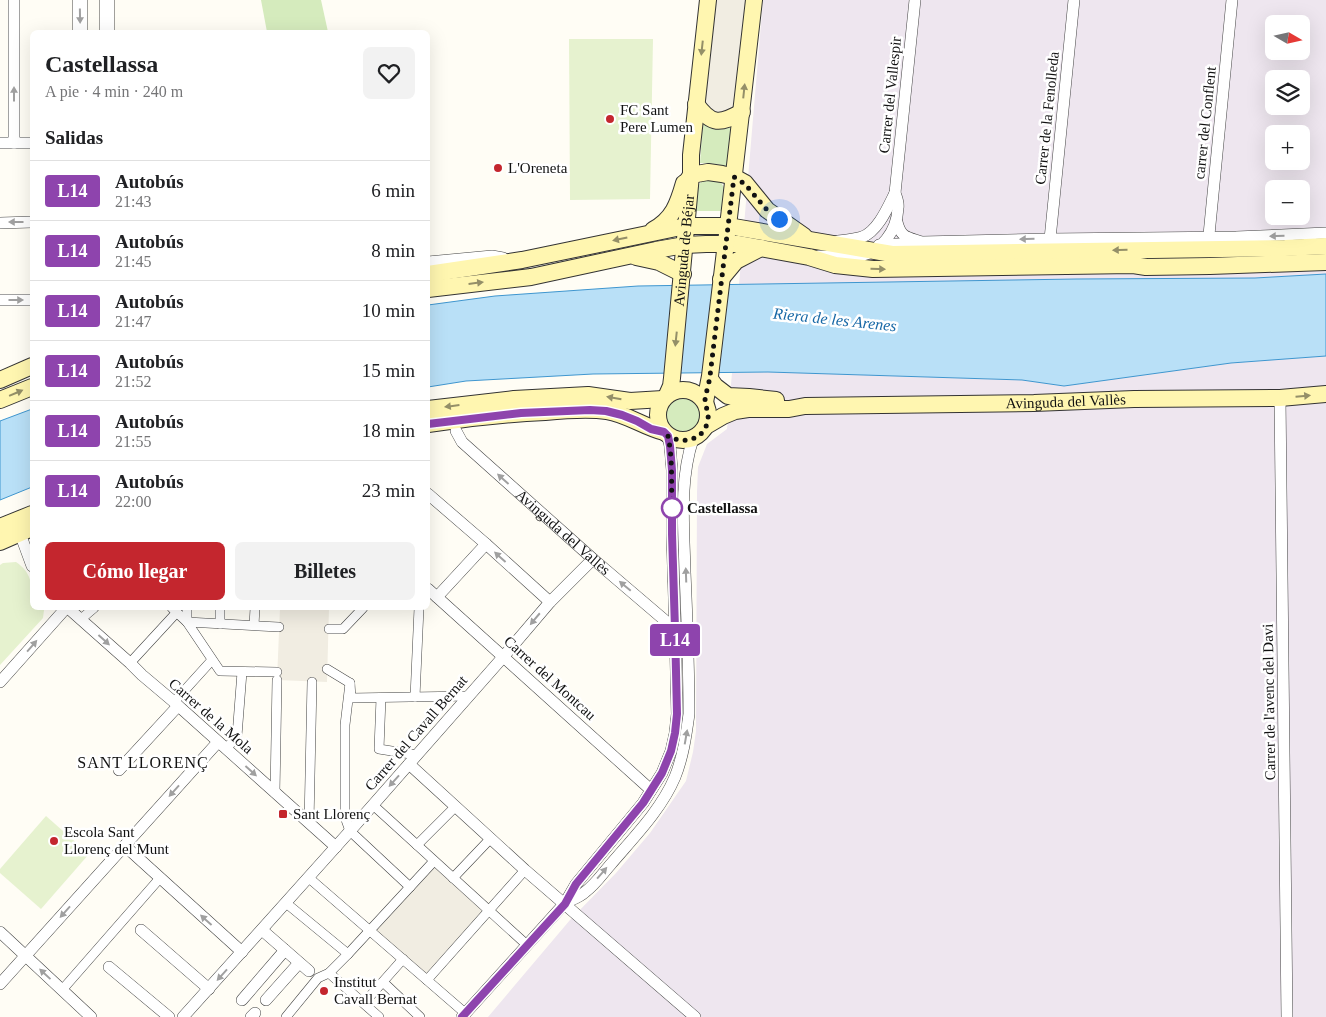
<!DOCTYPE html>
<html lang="es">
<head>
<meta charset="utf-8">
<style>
  :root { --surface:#fff; --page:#f2f2f2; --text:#202124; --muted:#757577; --line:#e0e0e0; --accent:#c4262e }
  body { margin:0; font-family:Georgia,serif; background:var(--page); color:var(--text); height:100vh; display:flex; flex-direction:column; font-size:19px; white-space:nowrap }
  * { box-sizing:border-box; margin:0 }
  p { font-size:16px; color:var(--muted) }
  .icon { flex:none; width:28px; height:28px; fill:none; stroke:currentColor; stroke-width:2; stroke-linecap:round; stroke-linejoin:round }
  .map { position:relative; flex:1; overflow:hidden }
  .sheet { position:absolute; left:30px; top:30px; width:400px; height:580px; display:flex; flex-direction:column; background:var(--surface); border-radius:8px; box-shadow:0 5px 20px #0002 }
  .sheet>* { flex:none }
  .badge { padding:0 10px; border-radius:4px; font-size:18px; line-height:32px }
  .needle { width:32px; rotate:99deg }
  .tools { position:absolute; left:1265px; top:15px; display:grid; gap:10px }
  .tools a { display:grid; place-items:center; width:45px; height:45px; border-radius:8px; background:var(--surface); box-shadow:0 5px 20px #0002; font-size:25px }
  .you { position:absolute; width:25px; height:25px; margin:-12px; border:4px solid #fff; border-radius:50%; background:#1a73e8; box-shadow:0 0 0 8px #1a73e833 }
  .map>.badge { position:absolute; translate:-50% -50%; box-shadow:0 0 0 2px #fff }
  h2 { padding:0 15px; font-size:19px; line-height:45px }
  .round { display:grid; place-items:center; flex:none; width:52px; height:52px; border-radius:8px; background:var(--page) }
  .overview { display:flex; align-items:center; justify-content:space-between; height:85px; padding:0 15px }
  h1 { font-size:24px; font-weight:800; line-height:38px }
  .button { display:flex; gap:10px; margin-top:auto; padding:10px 15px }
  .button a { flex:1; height:58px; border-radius:8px; background:var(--accent); color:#fff; font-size:20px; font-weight:800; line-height:58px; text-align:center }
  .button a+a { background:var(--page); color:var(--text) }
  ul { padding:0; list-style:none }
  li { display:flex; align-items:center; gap:15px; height:60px; padding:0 15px; border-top:1px solid var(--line) }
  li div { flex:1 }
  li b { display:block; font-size:19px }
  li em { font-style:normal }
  li .badge { min-width:55px; font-weight:700; text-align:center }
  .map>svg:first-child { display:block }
</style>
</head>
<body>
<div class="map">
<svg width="1326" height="1017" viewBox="0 0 1326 1017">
  <rect width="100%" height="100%" fill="#fffdf5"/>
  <g fill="#eee6ef" fill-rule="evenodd">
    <path d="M763,0h563v274l-71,4 -179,1 -337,6zM1274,24h27v27h-27zM1274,79h27v27h-27zM1274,134h27v27h-27zM1274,189h27v27h-27z"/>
    <path d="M1326,356v661h-838l82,-97 46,-47 34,-40 36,-52 7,-29 3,-21 1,-239 1,-25 9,-23 20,-15 5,-56 36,-1 254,8 42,6 167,-23z"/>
  </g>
  <g fill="#d5ebbd">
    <path d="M261,0h60l7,32h-61z"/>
    <path d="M703,120l31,4 -6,43 -11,-3 -17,-1z"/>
    <path d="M703,180h16l5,7 -1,24h-28l1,-23z"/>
    <circle cx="683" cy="416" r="18"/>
  </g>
  <g fill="#e6f2cf">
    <path d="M569,39h84l-3,160 -80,1z"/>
    <path d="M16,562c18,12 16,27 16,46h11l1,2 -1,8 -43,47v-100l3,-2z"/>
    <path d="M46,816l43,38 -48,55 -41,-36v-4z"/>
  </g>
  <g fill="#f1ede2">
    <path d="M715,0h32l-11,108 -17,8 -15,-13z"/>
    <path d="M280,608h49l-2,74 -50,-2z"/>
    <path d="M434,861l55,49 -62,70 -57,-50z"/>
  </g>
  <g fill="#b9e0f7" stroke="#3f96cf">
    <path d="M1326,274v82l-95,7 -167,23 -42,-6 -254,-8 -175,2 -127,7 -38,6v-82l67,-9 143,-10 438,-7 179,-1z"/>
    <path d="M32,409v78l-32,13v-79z"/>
  </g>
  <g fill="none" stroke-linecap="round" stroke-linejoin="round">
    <g stroke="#444" stroke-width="10">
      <g id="pedestrian">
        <path d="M172,608l15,14 92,5"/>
        <path d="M187,608v14l33,49 57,1"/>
        <path d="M81,619l13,-11"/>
        <path d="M220,624v-16"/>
        <path d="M254,625l1,-17"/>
        <path d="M329,629h14l20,-21"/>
        <path d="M130,663l47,-51"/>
        <path d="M327,669l23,14 1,15 118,-2"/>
        <path d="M350,683l-5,42v92l5,14 60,56"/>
        <path d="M415,697l4,-89"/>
        <path d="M381,698l-2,51 38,6"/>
        <path d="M174,702l38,-42"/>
        <path d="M226,749l11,-13 5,-64"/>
        <path d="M275,793l2,-113"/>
        <path d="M373,805l154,140"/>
        <path d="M309,823l3,-141"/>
        <path d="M417,845l38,-38"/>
        <path d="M309,878l156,135"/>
        <path d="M453,878l38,-40"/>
        <path d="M286,903l62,51"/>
        <path d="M329,973l50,44"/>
        <path d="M427,980l98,-110"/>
        <path d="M383,982l37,35"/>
        <path d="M62,990l98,-112"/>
        <path d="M364,1003l39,-44"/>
        <path d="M286,1017l32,-39 11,-5 19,-19 86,-93"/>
      </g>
    </g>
    <g stroke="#444" stroke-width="12">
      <g id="minor">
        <path d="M14,0v143"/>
        <path d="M0,143h32"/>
        <path d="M897,222c4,16 10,15 25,20l128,-3 186,-2 90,-4"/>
        <path d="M0,223l32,-1"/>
        <path d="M1050,239l24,-239"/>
        <path d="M838,241c8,-1 16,-2 24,-4 16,-6 26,-30 33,-44"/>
        <path d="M879,245l38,-2"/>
        <path d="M1208,245l24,-245"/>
        <path d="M818,256c13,0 27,2 40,0 23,-3 39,-25 40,-48 1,-5 -1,-10 -3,-15l20,-193"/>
        <path d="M428,262l64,-6 11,2"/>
        <path d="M0,300h32"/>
        <path d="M1280,398l7,619"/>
        <path id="s1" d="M456,431l6,11 131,117 82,70"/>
        <path d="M428,494l58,50 64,58"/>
        <path d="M18,528l14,38"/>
        <path d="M428,589l223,201"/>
        <path d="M437,597l49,-53"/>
        <path d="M68,608l62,55 12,12 32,27 162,145"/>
        <path d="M0,682l66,-74"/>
        <path d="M409,764l116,106 170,147"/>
        <path d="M119,770l59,-64"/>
        <path d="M125,846l117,106"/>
        <path d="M565,903c6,-3 15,-6 20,-11 10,-7 18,-19 26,-28 23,-27 50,-54 64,-87 8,-20 11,-41 14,-63 0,-47 -2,-95 -4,-142 -1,-44 -6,-91 8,-133"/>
        <path d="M141,930l68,59"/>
        <path d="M262,930l47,41"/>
        <path d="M0,932l91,85"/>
        <path d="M109,967l60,50"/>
        <path d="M0,984l218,-242"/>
        <path d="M242,1000l43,-50"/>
        <path d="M266,1000l33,-37"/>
        <path d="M183,1017l167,-186 154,-175 46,-54 43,-43"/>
        <path d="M251,1017l4,-4"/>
        <path d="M462,1017l103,-114 11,-19 67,-81 19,-30 9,-22 4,-18 2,-19 -2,-85 -3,-95v-64l-2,-24 -2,-10"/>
      </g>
    </g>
    <g stroke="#444" stroke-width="15">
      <g id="tertiary">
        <path d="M80,0v32"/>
        <path d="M107,0v32"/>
      </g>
    </g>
    <g stroke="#333" stroke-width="18">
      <g id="secondary">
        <path d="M696,104c16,22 24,20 46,8"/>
        <path d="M686,183l5,-8 17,-3 14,2 12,3 11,6 22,27 37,26"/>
        <path d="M653,230c20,-11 25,-26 31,-47"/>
        <path d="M636,257l23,5 24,12"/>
        <path d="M428,274l94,-14 164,-34h42l164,28 393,-6 41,-2"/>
        <path d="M721,279l15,-18 25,-13"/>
        <path d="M428,289l103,-12 125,-27 29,-5 21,-1h33l70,13 26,8 38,4 260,-4 13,2 64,-1 116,-4"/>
        <path d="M710,379l5,7 13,10 21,1 27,3"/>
        <path d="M0,380l32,-14"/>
        <circle cx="683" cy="415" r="25"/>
        <path id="s2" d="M667,395l4,-9 1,-8 19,-203v-20l17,-155"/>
        <path d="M0,400l32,-13"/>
        <path d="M705,402l5,-26 18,-150 26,-226"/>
        <path d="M428,409l86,-10 74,-4 42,6 33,-2"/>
        <path d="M428,424c39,-6 78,-10 117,-12 20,-2 42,-4 62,-1 20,3 37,16 57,21"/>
        <path id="s3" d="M706,426l17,-10 12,-5 13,-2h41l16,-3 229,-3 100,-4 146,-1 46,-4"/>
        <path d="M0,527l32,-13"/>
        <path d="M0,542l32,-14"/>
      </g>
    </g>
    <use href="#pedestrian" stroke="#fff" stroke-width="9"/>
    <use href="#minor" stroke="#fff" stroke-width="11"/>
    <use href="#tertiary" stroke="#fff" stroke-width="14"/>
    <use href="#secondary" stroke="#fff6b0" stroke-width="16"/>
  </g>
  <defs><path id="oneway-solid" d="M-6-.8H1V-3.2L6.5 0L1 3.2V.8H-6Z" transform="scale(1.25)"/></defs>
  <g fill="#a0a0a0">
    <use href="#oneway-solid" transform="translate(80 16) rotate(89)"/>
    <use href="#oneway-solid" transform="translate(14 94) rotate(-90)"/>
    <use href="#oneway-solid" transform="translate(16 222) rotate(180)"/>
    <use href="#oneway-solid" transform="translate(1277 236) rotate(178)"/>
    <use href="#oneway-solid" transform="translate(1027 239) rotate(179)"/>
    <use href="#oneway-solid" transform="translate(16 300)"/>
    <use href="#oneway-solid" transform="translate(503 479) rotate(-138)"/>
    <use href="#oneway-solid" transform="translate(500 557) rotate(-138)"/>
    <use href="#oneway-solid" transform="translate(686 575) rotate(-92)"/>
    <use href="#oneway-solid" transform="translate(625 586) rotate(-140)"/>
    <use href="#oneway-solid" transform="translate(535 619) rotate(130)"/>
    <use href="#oneway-solid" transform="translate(104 640) rotate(42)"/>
    <use href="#oneway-solid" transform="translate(32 646) rotate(-49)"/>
    <use href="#oneway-solid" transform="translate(686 737) rotate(-80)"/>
    <use href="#oneway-solid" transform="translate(251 771) rotate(42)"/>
    <use href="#oneway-solid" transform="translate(394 781) rotate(132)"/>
    <use href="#oneway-solid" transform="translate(174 791) rotate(132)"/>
    <use href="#oneway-solid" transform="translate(602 873) rotate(-49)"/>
    <use href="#oneway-solid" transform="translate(65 912) rotate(132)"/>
    <use href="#oneway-solid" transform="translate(206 920) rotate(-138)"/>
    <use href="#oneway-solid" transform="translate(45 974) rotate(-137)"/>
    <use href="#oneway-solid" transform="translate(222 975) rotate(132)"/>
  </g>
  <g fill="#948f68">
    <use href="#oneway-solid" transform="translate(702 48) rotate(96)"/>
    <use href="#oneway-solid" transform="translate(744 91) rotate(-84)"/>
    <use href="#oneway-solid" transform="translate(620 239) rotate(168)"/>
    <use href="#oneway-solid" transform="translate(1120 250) rotate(179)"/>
    <use href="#oneway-solid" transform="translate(878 269) rotate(1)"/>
    <use href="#oneway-solid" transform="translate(476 283) rotate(-7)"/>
    <use href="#oneway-solid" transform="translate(676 339) rotate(96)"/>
    <use href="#oneway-solid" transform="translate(16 393) rotate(-23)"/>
    <use href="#oneway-solid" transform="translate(1303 396) rotate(-5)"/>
    <use href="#oneway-solid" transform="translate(614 398) rotate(-170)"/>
    <use href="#oneway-solid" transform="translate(452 406) rotate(173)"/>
  </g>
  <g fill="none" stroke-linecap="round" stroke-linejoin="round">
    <g stroke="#fff" stroke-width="11">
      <path id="line" d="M428,424l93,-11 69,-3 16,1 16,4 15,6 14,8 13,3 4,4 2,10 2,24v64l3,95 2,85 -2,19 -4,18 -9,22 -19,30 -67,81 -11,20 -103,113"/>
    </g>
    <use href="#line" stroke="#8e44ad" stroke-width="8"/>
    <path stroke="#111" stroke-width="5" stroke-dasharray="0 9" d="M672,508c-1,-23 1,-48 -4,-72 16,9 37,4 40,-17 1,-7 -3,-13 -3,-19 1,-8 4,-16 5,-24l24,-199 11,7 22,26 12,9"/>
  </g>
  <g fill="#c4262e" stroke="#fff" stroke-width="2">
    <circle cx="610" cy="119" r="5"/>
    <circle cx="498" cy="168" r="5"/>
    <rect x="278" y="809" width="10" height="10" rx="2.5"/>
    <circle cx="54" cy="841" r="5"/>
    <circle cx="324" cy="991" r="5"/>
  </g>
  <circle fill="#fff" stroke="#8e44ad" stroke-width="2.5" cx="672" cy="508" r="10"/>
  <g text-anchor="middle" stroke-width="5" stroke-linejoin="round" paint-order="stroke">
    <g font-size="15" fill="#111" stroke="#fff">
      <text transform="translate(890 95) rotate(-84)" y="5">Carrer del Vallespir</text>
      <text transform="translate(1047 118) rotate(-84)" y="5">Carrer de la Fenolleda</text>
      <text transform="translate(1205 123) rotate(-84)" y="5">carrer del Conflent</text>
      <text dy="5" stroke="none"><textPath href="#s2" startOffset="146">Avinguda de Béjar</textPath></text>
      <text dy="5" stroke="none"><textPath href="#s3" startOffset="364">Avinguda del Vallès</textPath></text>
      <text dy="5" stroke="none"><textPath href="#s1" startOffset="148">Avinguda del Vallès</textPath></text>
      <text transform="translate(550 678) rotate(42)" y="5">Carrer del Montcau</text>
      <text transform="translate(1269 702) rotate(-91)" y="5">Carrer de l'avenc del Davi</text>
      <text transform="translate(211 716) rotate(41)" y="5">Carrer de la Mola</text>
      <text transform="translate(416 733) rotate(-49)" y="5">Carrer del Cavall Bernat</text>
    </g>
    <g font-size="15" fill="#111" stroke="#fff" text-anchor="start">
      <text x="620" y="115">FC Sant<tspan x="620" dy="17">Pere Lumen</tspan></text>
      <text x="508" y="173">L'Oreneta</text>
      <text x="293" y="819">Sant Llorenç</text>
      <text x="64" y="837">Escola Sant<tspan x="64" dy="17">Llorenç del Munt</tspan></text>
      <text x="334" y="987">Institut<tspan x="334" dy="17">Cavall Bernat</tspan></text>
    </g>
    <g font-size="15" font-weight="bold" fill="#111" stroke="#fff" text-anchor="start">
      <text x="687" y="513">Castellassa</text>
    </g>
    <g font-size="16" font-style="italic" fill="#1768a6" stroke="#fff">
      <text transform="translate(835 319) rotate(6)" y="6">Riera de les Arenes</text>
    </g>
    <g font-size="16" letter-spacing="1" fill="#111" stroke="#fff">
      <text x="143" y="768">SANT LLORENÇ</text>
    </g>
  </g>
</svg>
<div class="tools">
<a><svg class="needle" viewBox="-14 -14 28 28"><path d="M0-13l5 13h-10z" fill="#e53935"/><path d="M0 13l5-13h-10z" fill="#757577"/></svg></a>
<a><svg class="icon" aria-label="layers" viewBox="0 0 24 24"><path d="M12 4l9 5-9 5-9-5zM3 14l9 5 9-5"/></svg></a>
<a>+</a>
<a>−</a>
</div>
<div class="you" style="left:779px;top:219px"></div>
<b class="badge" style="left:675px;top:640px;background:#8e44ad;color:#fff">L14</b>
<section class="sheet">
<div class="overview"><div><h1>Castellassa</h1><p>A pie · 4 min · 240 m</p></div><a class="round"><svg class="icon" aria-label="heart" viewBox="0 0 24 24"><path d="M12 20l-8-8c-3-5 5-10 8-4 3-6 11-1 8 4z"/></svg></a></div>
<h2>Salidas</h2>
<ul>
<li><span class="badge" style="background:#8e44ad;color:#fff">L14</span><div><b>Autobús</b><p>21:43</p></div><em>6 min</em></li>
<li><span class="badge" style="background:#8e44ad;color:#fff">L14</span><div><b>Autobús</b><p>21:45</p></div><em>8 min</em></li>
<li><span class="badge" style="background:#8e44ad;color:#fff">L14</span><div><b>Autobús</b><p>21:47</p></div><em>10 min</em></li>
<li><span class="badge" style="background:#8e44ad;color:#fff">L14</span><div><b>Autobús</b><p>21:52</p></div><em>15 min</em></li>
<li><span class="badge" style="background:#8e44ad;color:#fff">L14</span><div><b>Autobús</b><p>21:55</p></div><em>18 min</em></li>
<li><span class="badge" style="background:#8e44ad;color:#fff">L14</span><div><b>Autobús</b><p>22:00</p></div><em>23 min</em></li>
</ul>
<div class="button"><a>Cómo llegar</a><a>Billetes</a></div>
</section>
</div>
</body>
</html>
